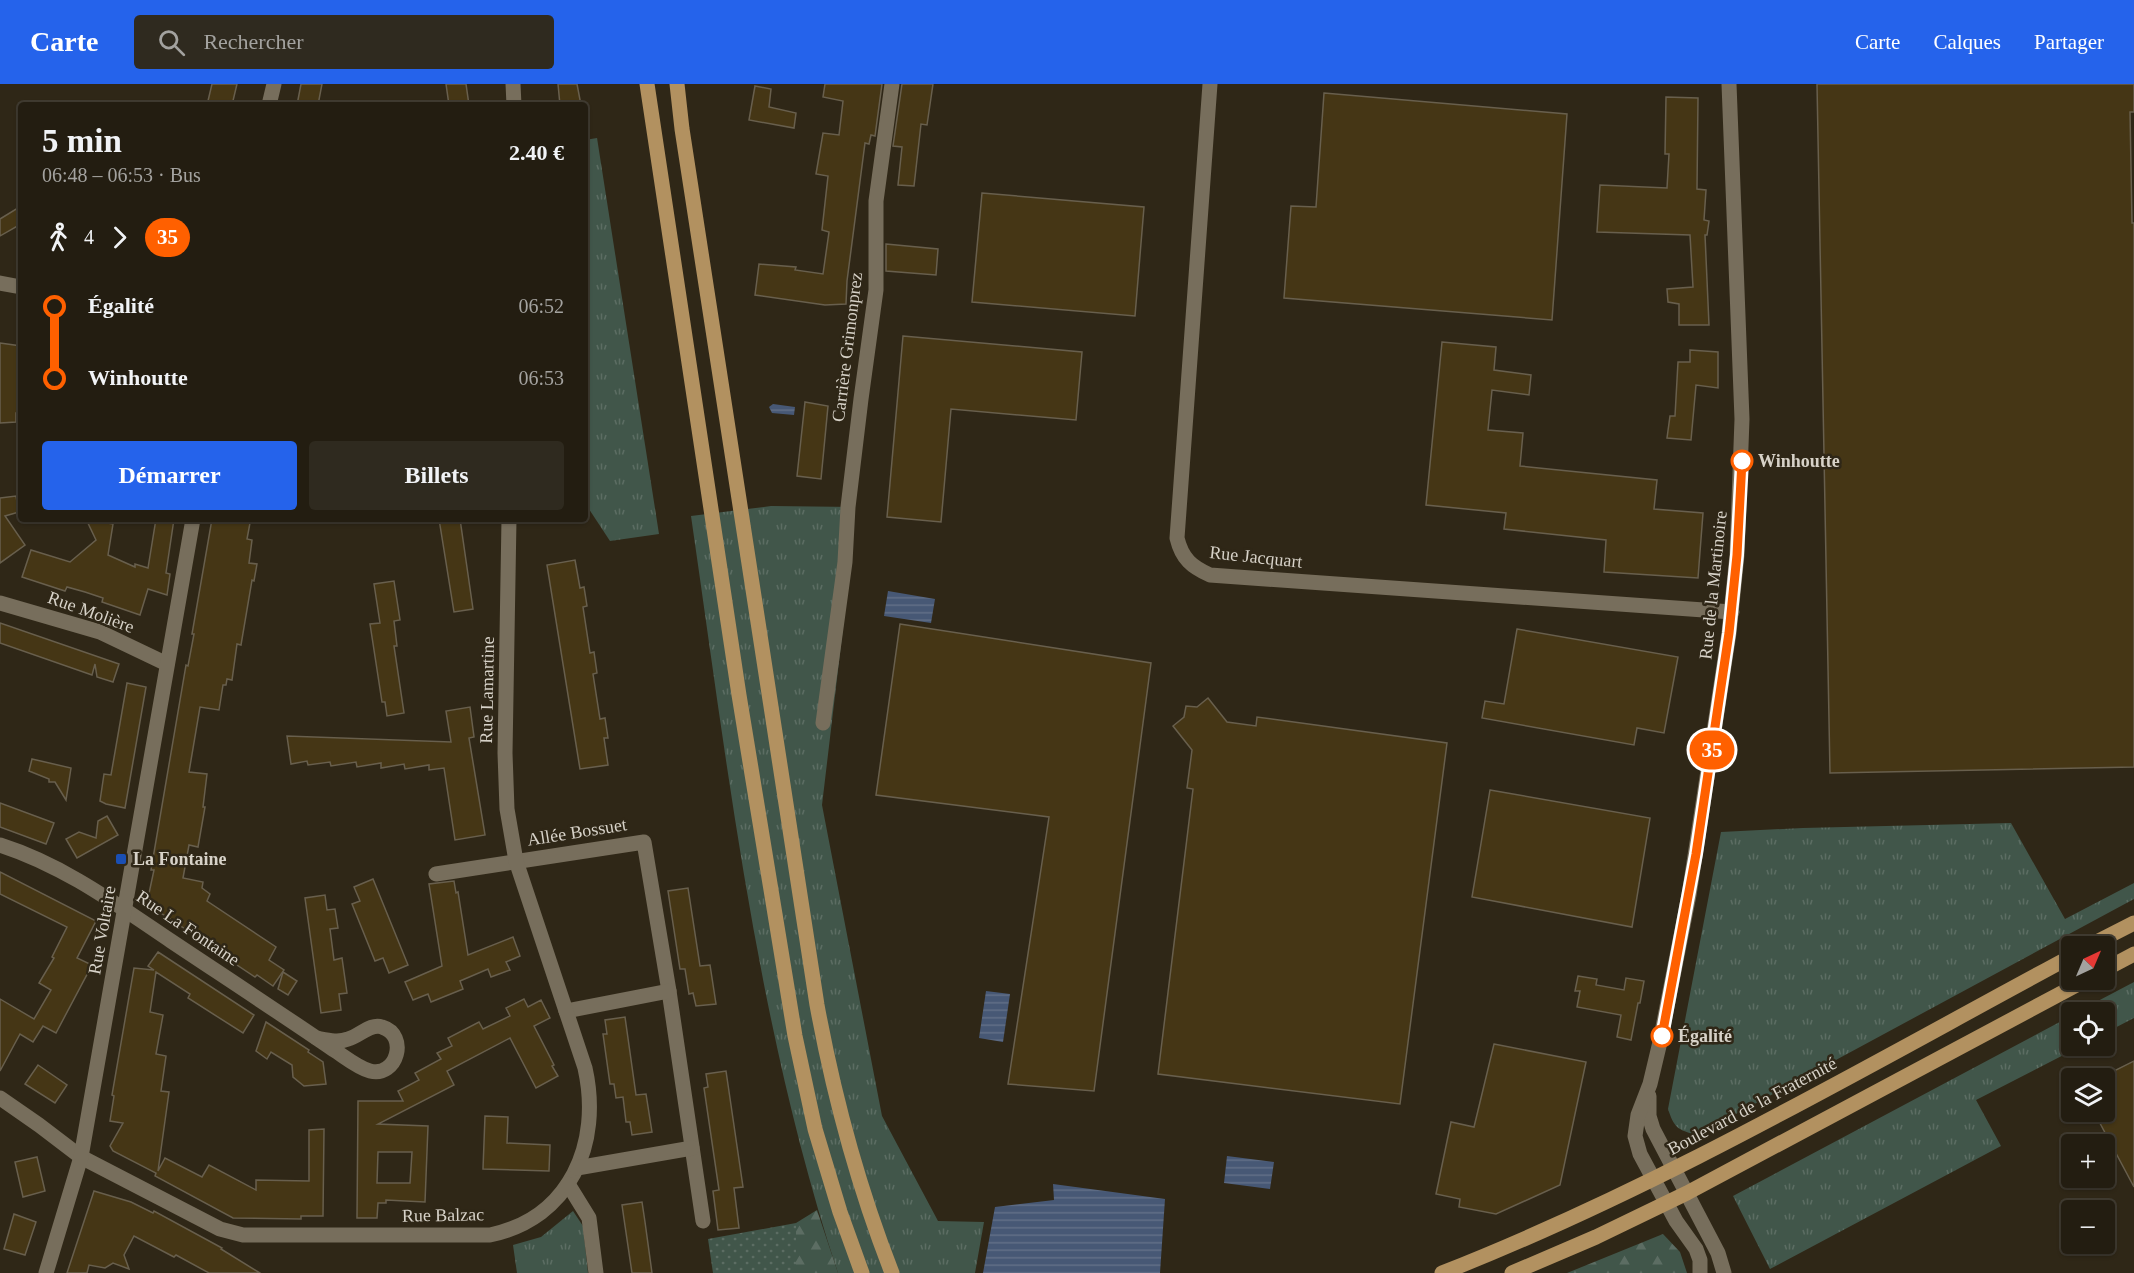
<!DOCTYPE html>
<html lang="fr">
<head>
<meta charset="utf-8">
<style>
  :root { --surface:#231d11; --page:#2f2a1f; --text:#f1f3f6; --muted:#a3a29f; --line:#403b31; --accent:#2563eb }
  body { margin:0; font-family:Georgia,serif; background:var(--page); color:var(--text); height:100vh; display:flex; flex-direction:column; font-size:22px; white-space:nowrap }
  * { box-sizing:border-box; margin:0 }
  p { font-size:20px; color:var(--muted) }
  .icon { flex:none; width:33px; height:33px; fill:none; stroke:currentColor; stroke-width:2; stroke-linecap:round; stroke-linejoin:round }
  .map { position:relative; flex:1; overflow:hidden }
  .sheet { position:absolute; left:18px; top:18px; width:570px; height:420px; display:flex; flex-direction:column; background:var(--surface); border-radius:6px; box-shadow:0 2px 4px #0004,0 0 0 2px var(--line) }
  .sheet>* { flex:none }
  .badge { padding:0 12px; border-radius:20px; font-size:21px; line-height:39px }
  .needle { width:39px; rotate:44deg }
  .buttons { position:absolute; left:2061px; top:852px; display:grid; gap:12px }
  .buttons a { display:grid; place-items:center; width:54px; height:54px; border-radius:6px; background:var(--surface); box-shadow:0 2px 4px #0004,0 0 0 2px var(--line); font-size:30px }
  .map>.badge { position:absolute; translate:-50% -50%; box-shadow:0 0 0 3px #fff }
  .legs { display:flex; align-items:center; gap:9px; height:66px; padding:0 24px; font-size:20px }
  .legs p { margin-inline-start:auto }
  .head { display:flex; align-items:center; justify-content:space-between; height:102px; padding:0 24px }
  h1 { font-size:33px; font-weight:700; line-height:45px }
  .action { display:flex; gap:12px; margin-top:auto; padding:12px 24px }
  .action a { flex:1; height:69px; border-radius:6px; background:var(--accent); color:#fff; font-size:24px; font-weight:700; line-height:69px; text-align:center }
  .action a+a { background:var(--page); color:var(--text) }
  ul { padding:0 24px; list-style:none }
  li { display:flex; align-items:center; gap:21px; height:72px; font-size:22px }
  li i { display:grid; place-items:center; width:9px; height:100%; margin:0 8px; background:currentColor }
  li i::after { content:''; width:15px; height:15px; margin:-8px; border:4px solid; border-radius:50%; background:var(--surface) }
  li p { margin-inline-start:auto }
  li:first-child i { background:linear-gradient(#0000 50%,currentColor 0) }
  li:last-child i { background:linear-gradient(currentColor 50%,#0000 0) }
  header { display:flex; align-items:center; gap:36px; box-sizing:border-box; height:84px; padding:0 30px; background:var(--accent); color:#fff }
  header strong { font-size:28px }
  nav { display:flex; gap:33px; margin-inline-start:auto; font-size:21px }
  .search { width:420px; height:54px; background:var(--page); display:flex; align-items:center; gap:15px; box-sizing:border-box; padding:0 21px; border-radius:6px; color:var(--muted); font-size:22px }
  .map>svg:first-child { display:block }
</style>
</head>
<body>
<header>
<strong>Carte</strong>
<div class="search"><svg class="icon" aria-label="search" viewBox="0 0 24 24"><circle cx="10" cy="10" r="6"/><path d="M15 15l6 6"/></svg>Rechercher</div>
<nav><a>Carte</a><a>Calques</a><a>Partager</a></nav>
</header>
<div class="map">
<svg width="2134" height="1189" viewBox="0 0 2134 1189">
  <defs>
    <pattern id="grass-tufts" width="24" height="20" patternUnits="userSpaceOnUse" patternTransform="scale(1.5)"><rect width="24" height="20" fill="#41564a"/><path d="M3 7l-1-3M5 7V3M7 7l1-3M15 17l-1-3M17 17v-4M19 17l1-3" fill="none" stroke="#5c6d63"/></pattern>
    <pattern id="forest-firs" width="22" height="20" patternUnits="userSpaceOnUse" patternTransform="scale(1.5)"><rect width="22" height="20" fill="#41564a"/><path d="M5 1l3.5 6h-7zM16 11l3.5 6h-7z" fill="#5c6d63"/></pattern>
    <pattern id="garden-dots" width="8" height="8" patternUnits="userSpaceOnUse" patternTransform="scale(1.5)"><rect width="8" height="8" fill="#41564a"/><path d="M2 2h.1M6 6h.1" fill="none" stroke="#5c6d63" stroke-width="1.8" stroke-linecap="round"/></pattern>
    <pattern id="water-rules" width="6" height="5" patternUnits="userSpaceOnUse" patternTransform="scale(1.5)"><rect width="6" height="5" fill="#475875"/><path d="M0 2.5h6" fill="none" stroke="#616f87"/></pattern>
  </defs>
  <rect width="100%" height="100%" fill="#2f2717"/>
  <g fill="url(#grass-tufts)">
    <path d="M597,54l62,396 -49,7 -25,-38v-363z"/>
    <path d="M771,422l84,1 -5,62 -28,236 60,311 56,105 46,1 -9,51h-137c-81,-245 -110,-503 -147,-757z"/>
    <path d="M2011,739l54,96 69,-36v16l-437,236c-20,-5 -23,-8 -29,-26l53,-277 82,-4z"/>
    <path d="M2134,898v36l-29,15 -1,-21h-27z"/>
    <path d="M2071,932l1,30h9l-105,54 25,46 -231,123 -37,-73z"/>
    <path d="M573,1127l10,15 5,47h-71l-4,-28 28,-8z"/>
  </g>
  <g fill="url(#forest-firs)">
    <path d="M817,1126l21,63h-42v-50z"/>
    <path d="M1663,1150l17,18 7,21h-120z"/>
  </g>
  <path fill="url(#garden-dots)" d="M796,1139v50h-83l-5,-34z"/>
  <g fill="url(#water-rules)">
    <path d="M773,320l22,3 -1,8 -22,-2 -3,-6z"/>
    <path d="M888,507l47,8 -4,24 -47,-7z"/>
    <path d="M986,907l24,3 -7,48 -24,-4z"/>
    <path d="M1227,1072l47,6 -4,27 -46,-6z"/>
    <path d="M1053,1100l112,15 -5,74h-177l12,-66 59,-7z"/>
  </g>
  <g fill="#453615" stroke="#685f4d" stroke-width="1.5" fill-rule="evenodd">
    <path d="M212,0h25l-5,21h-25z"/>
    <path d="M301,0h21l-4,21h-21z"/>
    <path d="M446,0h20l3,21h-20z"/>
    <path d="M558,0h19l4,21h-21z"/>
    <path d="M825,0h57l-7,52 -4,-1 -2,9 -4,-1 -18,138 -1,23 -21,1 -70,-10 4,-31 37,3 -1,3 28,4 6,-42 -7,-2 6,-54 -12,-2 7,-41 16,2 4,-34 -20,-4z"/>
    <path d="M902,0h31l-6,41 -6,-1 -7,62 -16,-1 4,-38 -9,-1z"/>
    <path d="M1817,0h317v28h-4l2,111h2v544l-304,6z"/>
    <path d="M755,2l16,3 -2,18 27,6 -2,15 -45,-8z"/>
    <path d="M1324,9l243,21 -15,206 -268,-22 7,-92 25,1z"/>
    <path d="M1666,13l32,1 -1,91 9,1 -2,30 5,1 -2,14h-2l4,90h-30v-21l-11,-2 -1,-13 26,-2 -3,-52 -93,-3 3,-47 67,3 2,-34h-4z"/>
    <path d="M982,109l162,14 -9,109 -163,-14z"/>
    <path d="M21,122v18l-21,12v-17z"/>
    <path d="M886,160l52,5 -2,26 -50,-4z"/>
    <path d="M903,252l179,16 -6,68 -125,-11 -10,113 -54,-5z"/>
    <path d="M1442,258l54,5 -2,23 37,5 -2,20 -37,-5 -4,40 35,3 -3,33 137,14 -3,29 49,4 -5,65 -94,-6 2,-32 -102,-11 2,-16 -80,-8z"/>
    <path d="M0,259l21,3v67h-5v9l-16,1z"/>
    <path d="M1690,266l28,2v36l-22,-3 -5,55 -24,-2 3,-22h5l3,-54h12z"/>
    <path d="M805,318l23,4 -7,73 -24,-3z"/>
    <path d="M16,412l3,16 -14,4 20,29 -25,18v-65z"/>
    <path d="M86,435l27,5 -5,31 27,12v-3l13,4 8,-49h18l-8,54 4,1 -3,21 -19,-6 -8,26 -38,-13 1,-4 -18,-6 -18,-5 -2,4 -43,-14 9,-27 39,12 26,-22z"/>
    <path d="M212,435l38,4 -3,16 5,1 -3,23 8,1 -3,17 -2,-1 -11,65 -4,-1 -5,36 -5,-1 -1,6h-3l-4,25 -19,-3 -11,65 18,2 -4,33h2l-7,40 -9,-2 -6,33 20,4 -1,6 8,6 -3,7 69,46 -7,13 15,10 -11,16 -16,-11 -2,2 -63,-42 1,-1 -40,-26 -5,-10 6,-28h-3l35,-205 2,1 6,-32h-2z"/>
    <path d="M439,435h21l13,90 -19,3z"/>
    <path d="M575,476l5,28 4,-1 3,19 -4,1 7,46 4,-1 3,21 -4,1 7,45 5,-1 3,20h-4l4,27 -28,4 -33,-204z"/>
    <path d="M394,497l6,39 -6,1 3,25h-3l10,67 -17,3 -2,-14h-3l-12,-78 10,-1 -6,-39z"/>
    <path d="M0,539l119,41 -6,18 -16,-5 -2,-13 -3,11 -92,-32z"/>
    <path d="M900,540l251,39 -57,428 -86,-7 41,-267 -173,-22z"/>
    <path d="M1517,545l161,28 -14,76 -27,-5 -3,17 -152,-27 3,-17 19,3z"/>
    <path d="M127,599l19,4 -21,121 -19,-4 -6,-3 4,-27 7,1z"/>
    <path d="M1208,614l19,24 29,4 1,-9 190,26 -47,361 -242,-30 35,-285 -6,-1 5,-38 -19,-24 11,-9 2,-11 11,1z"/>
    <path d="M470,623l4,30 -5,1 16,97 -30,5 -11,-72 -15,2v-5l-24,4 -1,-5 -23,4v-5l-24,4 -1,-5 -25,4 -1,-4 -22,3 -1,-4 -16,3 -4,-28 164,6 -5,-31z"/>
    <path d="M32,675l39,9 -5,32 -11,-18h-6v-3l-20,-8z"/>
    <path d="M1490,706l160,28 -18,109 -160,-30z"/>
    <path d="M0,719l54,20 -8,21 -46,-17z"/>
    <path d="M107,732l11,19 -41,23 -11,-19 13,-7 17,6 2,-17z"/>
    <path d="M0,788l96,49 -19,37 15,7 -36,68 -13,-7 -10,16 -13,-8 -20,37v-72l34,20 17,-29 -12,-7 15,-25 -2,-1 15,-30 -67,-33z"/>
    <path d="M373,795l35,86 -19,8 -6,-15 -8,3 -23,-57 8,-3 -6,-14z"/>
    <path d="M454,797l2,12 2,-1 10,63 45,-18 7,19 -14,6 4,8 -19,7 -3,-8 -28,12 3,8 -32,13 -3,-8 -15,6 -8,-18 37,-16 -13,-82z"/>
    <path d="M688,804l12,78 10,-1 6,39 -20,2 -3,-13 -4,1 -4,-25h-5l-12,-78z"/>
    <path d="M325,811l2,15 8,-1 3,19 -8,1 4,31 8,-2 5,35 -8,1 2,16 -20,3 -16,-115z"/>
    <path d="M158,868l96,63 -11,18 -55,-35 2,-4 -34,-22 -6,40 13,3 -7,39 10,2 -5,35 8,1 -11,79 7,-13 37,19 7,-12 47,25v-10l53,1v-51l15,-1 -1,87h-22v3l-68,-1 -78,-42 1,-3 -43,-22 -3,-5 13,-23 -13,-2 4,-25 -2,-1 22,-127 20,2 -6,-4z"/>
    <path d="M283,888l14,9 -9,14 -10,-6z"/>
    <path d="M1578,892l19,3 -1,6 28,5 2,-12 18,3 -4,22h-2l-7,37 -14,-3 4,-22 -44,-8 3,-16h-5z"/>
    <path d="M524,915l4,8 13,-7 9,18 -16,8 20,39 -2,1 6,10 -22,12 -26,-50 -63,33 7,14 -76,39 50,2 -3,76 -39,-2v3h-8l-1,15h-20l1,-117h45l-5,-10 21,-11 -4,-7 26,-14 -4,-6 15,-7 -4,-8 31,-16 4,7 27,-13 -4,-8zM378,1068h34l-2,31h-33z"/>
    <path d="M625,933l11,78 10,-1 6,38 -20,3 -2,-13h-4l-3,-25 -7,1 -2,-14h-4l-7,-50h4l-2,-14z"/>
    <path d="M266,938l43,28 -1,2 15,10 3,22 -22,2 -11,-9 -1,-12 -21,-13 -4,7 -11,-8z"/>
    <path d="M1494,960l92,18 -26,123 -64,29 -37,-7 1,-8 -24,-5 15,-72 23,5z"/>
    <path d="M2134,977v126l-40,-75h10v-36z"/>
    <path d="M38,981l29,20 -12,18 -30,-19z"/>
    <path d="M726,987l17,116 -9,1 5,40 -21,2 -5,-39 6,-1 -15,-102 4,-1 -2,-13z"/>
    <path d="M485,1032l23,1 -1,26 43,2 -1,26 -66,-2z"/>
    <path d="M37,1073l8,34 -22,6 -8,-35z"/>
    <path d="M94,1107l37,11 22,11 1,-2 68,37 -1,1 39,24h-51l-33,-18 -2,2 -40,-21 -10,19 5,14 -16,-6 -8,5 -16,-3 -2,8h-20z"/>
    <path d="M642,1118l3,20 7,51h-20l-8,-54 -2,-14z"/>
    <path d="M14,1130l22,8 -11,33 -21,-6z"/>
  </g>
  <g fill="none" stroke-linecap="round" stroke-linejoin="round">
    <g stroke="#776e5c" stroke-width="15">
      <path d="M513,0l1,21"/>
      <path d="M1210,0l-33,454c5,21 15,29 33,37l522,37"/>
      <path d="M0,199l21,4"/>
      <path d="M0,519l100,29 67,32"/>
      <path d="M823,639l22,-161 3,-55 13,-108 15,-109v-89l16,-117"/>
      <path d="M0,761c63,20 116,59 171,96 54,36 109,72 163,109 11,7 24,18 36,21 27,7 39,-36 12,-44 -12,-4 -22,9 -34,12 -10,4 -21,1 -32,-1"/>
      <path d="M436,790l208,-32 25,149 34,230"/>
      <path d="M566,927l103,-20"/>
      <path d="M1649,1012v20l4,13 65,124 6,20"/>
      <path d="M0,1014l39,27 42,32 139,72 23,6h247c80,-17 112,-91 95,-167l-69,-207 -9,-52 -2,-56 4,-234"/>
      <path d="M577,1084l115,-20"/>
      <path d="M568,1100l21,34 7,55"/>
      <path d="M1700,1189v-13l-4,-11 -20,-28 -36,-67 -5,-18 3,-21 12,-31 10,-42 29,-147 40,-262 8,-78 5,-136 -13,-335"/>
    </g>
    <g stroke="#776e5c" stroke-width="15">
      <path d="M269,21l5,-21"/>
      <path d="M46,1189l35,-116 112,-638"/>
    </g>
    <g stroke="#b29160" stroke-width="15">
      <path d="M647,0l92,611 56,341 20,93 25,83 22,61"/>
      <path d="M677,0l5,45 135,876c17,92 41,181 75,268"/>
      <path d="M2089,862l45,-23"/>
      <path d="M2104,886l30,-16"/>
      <path d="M1442,1189c219,-86 423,-206 630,-317"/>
      <path d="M1512,1189l84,-36 91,-44 399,-213"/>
    </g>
  </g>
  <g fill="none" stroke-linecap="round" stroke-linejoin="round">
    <g stroke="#fff" stroke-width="14">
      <path id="line-1" d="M1662,952l34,-182 33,-221 8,-78 5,-94"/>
    </g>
    <use href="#line-1" stroke="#ff6000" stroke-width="9"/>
  </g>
  <g fill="#fff" stroke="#ff6000" stroke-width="3">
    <circle cx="1742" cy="377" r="10"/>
    <circle cx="1662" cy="952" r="10"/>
  </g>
  <rect fill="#1a4fb4" stroke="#2f2717" stroke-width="2" x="115" y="769" width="12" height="12" rx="3"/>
  <g text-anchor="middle" stroke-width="5" stroke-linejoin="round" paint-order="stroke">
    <g font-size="18" fill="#d7d2c8" stroke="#2f2717">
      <text transform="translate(847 263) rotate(-83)" y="6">Carrière Grimonprez</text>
      <text transform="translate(1256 473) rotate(6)" y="6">Rue Jacquart</text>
      <text transform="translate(1713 501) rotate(-84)" y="6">Rue de la Martinoire</text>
      <text transform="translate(91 528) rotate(20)" y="6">Rue Molière</text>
      <text transform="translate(487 606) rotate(-89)" y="6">Rue Lamartine</text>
      <text transform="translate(577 748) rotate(-9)" y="6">Allée Bossuet</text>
      <text transform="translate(188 844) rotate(34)" y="6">Rue La Fontaine</text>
      <text transform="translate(102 846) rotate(-80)" y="6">Rue Voltaire</text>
      <text transform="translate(1752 1022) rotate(-28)" y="6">Boulevard de la Fraternité</text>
      <text transform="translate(443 1131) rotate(-1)" y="6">Rue Balzac</text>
    </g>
    <g font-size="18" font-weight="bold" fill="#d7d2c8" stroke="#2f2717" text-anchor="start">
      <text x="1758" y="383">Winhoutte</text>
      <text x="1678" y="958">Égalité</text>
    </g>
    <g font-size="18" font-weight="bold" fill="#d7d2c8" stroke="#2f2717" text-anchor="start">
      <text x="133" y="781">La Fontaine</text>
    </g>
  </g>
</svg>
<div class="buttons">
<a><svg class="needle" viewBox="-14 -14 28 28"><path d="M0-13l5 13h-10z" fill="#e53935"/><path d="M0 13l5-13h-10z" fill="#a3a29f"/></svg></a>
<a><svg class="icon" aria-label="locate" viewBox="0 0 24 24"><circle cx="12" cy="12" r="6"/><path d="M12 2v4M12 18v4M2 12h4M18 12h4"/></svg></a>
<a><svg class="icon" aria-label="layers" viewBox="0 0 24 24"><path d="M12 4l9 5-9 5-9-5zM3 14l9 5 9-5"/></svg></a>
<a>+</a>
<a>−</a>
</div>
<b class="badge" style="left:1712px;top:666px;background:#ff6000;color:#fff">35</b>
<section class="sheet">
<div class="head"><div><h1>5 min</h1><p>06:48 – 06:53 · Bus</p></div><b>2.40 €</b></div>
<div class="legs"><svg class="icon" aria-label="walk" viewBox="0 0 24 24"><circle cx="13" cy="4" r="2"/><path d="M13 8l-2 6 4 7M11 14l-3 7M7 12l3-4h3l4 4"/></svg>4<svg class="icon" aria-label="forward" viewBox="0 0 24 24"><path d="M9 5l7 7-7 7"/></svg><b class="badge" style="background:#ff6000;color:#fff">35</b></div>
<ul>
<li><i style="color:#ff6000"></i><b>Égalité</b><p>06:52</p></li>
<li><i style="color:#ff6000"></i><b>Winhoutte</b><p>06:53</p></li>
</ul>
<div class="action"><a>Démarrer</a><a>Billets</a></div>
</section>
</div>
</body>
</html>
